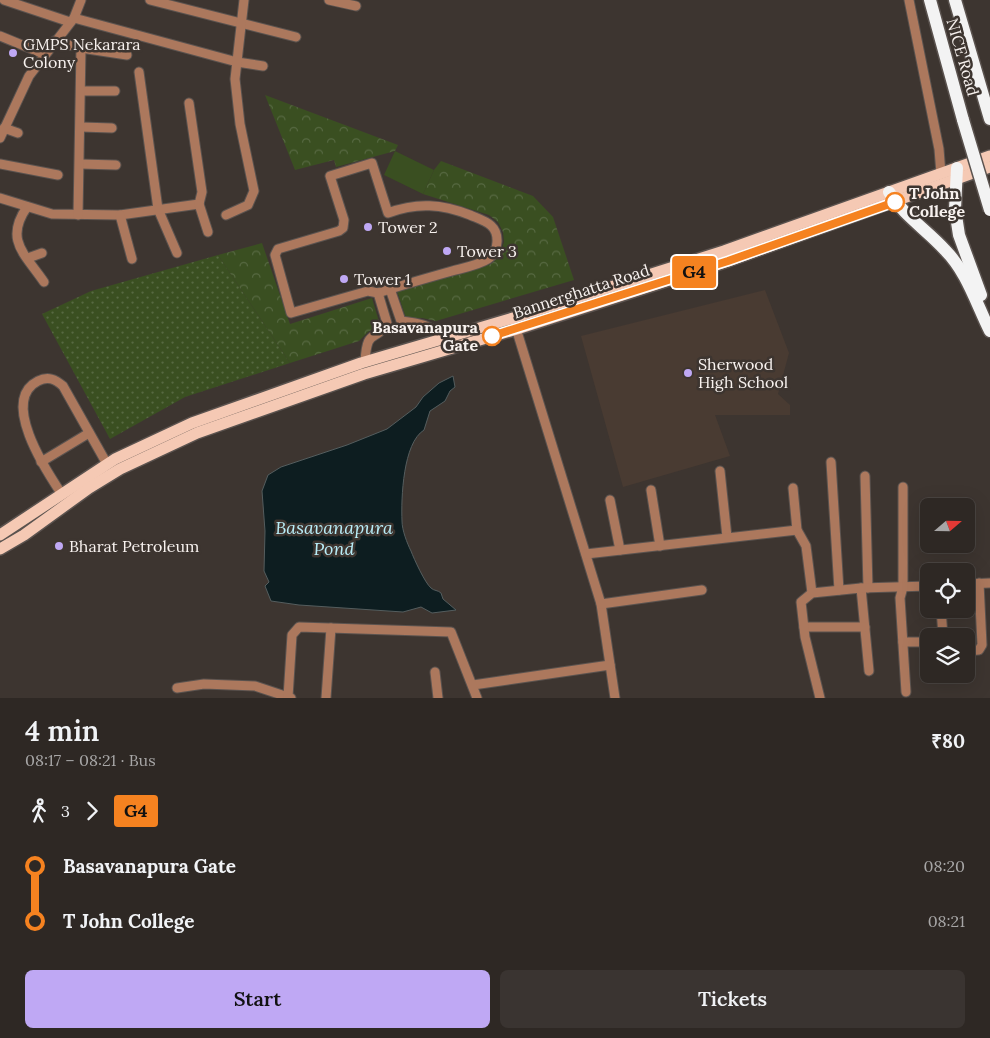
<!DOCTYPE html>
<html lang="en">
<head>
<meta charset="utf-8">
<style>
  :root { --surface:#2e2824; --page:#3a3431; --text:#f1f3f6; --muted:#a7a6a6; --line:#494441; --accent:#bfa8f4 }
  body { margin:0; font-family:Lora,serif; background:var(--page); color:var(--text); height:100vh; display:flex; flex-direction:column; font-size:19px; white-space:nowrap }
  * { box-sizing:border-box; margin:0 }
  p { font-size:16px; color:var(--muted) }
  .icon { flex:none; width:28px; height:28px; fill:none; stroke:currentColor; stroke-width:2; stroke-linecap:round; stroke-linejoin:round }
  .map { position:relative; height:698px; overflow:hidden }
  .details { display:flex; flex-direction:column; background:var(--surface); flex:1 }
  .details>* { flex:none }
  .badge { padding:0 10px; border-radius:4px; font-size:18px; line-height:32px }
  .needle { width:32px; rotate:70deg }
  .fabs { position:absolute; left:920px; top:498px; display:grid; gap:10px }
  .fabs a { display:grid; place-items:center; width:55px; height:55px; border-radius:8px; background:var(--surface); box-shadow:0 5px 20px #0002,0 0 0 1px var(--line); font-size:25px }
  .map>.badge { position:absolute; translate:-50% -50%; box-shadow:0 0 0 2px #fff }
  .legs { display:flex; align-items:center; gap:8px; height:55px; padding:0 25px; font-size:16px }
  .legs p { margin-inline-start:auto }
  .overview { display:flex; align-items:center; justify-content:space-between; height:85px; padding:0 25px }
  h1 { font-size:28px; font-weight:600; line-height:38px }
  .action { display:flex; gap:10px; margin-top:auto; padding:10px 25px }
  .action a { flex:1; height:58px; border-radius:8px; background:var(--accent); color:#111; font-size:20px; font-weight:600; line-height:58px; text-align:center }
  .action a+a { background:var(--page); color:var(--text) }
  ul { padding:0 25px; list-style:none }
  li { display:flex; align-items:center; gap:18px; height:55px; font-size:19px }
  li i { display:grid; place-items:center; width:8px; height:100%; margin:0 6px; background:currentColor }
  li i::after { content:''; width:12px; height:12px; margin:-6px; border:4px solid; border-radius:50%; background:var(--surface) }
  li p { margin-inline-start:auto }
  li:first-child i { background:linear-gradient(#0000 50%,currentColor 0) }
  li:last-child i { background:linear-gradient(currentColor 50%,#0000 0) }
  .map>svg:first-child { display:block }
</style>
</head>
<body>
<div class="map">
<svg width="990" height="698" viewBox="0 0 990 698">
  <defs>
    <pattern id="grass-dots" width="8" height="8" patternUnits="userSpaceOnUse" patternTransform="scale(1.25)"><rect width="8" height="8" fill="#3a4f21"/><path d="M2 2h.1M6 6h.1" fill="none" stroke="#576942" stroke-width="1.8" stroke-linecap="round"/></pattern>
    <pattern id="park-crowns" width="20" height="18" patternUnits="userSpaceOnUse" patternTransform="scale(1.25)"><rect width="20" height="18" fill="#3a4f21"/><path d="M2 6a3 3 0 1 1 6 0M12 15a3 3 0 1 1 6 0" fill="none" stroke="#576942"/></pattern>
  </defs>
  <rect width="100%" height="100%" fill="#3d3530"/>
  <path fill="#493b32" d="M765,290l24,63 -11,41 12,11v10h-75l15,41 -107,31 -42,-151z"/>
  <path fill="url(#grass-dots)" d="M218,255l72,108 -105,34 -75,42 -68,-125 49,-23z"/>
  <g fill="url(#park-crowns)">
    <path d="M265,95l133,50 -3,6 -59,16 -2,-7 -39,10z"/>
    <path d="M441,161l92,35 20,21 21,63 -138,41 -14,-3h-16l-9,-27 94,-27 8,-7 5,-15 -1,-10 -5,-10 -9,-7 -66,-21 11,-24z"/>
    <path d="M262,243l28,81 82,-26 8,27 -12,7 -9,9 -69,22 -72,-108z"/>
  </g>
  <path fill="#3a4f21" d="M395,151l39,19 -11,24 -39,-19z"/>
  <path fill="#0d1d20" stroke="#545d5e" d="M453,376l2,11 -5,4 -5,10 -15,10 -6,19c-21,13 -23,68 -22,91 0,9 5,22 9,30 3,8 14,32 20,37 3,3 7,2 10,5l2,6 13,11 -24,3 -11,-6 -18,5 -104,-7 -28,-4 -6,-15 4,-4 -5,-11 1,-40 -3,-40 6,-16 13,-8 66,-22 40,-16 29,-22 7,-10 16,-14z"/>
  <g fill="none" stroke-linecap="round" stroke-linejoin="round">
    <g stroke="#5b534f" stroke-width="11">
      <g id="minor">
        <path d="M4,0l66,22"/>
        <path d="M150,0l146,37"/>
        <path d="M329,0l27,6"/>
        <path d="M909,0l30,149 2,25"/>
        <path d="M74,18l163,44 26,4"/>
        <path d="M0,36l44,18"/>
        <path d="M54,41l27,7 46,7"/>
        <path d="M139,72l19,137 19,44"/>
        <path d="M81,91h34"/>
        <path d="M81,127l31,1"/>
        <path d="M4,128l14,5"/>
        <path d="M0,138l29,-62 45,-58 7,-18"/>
        <path d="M372,163l16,50c29,-11 54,-9 82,2 14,6 28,9 27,27 0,6 -4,14 -9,17 -9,6 -25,9 -36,12 -25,7 -50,14 -74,22l-10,-2 -77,22 -16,-58 3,-6 61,-18 4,-3 1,-8 -14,-44z"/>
        <path d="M0,164l58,11"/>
        <path d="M80,164l36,1"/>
        <path d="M0,198l52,16 68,1 79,-11 3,-12 -13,-89"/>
        <path d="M199,204l9,28"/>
        <path d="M27,207c-23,33 -2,47 17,75"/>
        <path d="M78,215l3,-167"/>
        <path d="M120,215l12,44"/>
        <path d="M226,215l22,-10 6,-14 -14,-67 -5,-45 9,-79"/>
        <path d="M28,258l14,-5"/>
        <path d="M390,289l11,32c18,2 29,4 42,16"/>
        <path d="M515,325l86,279 14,94"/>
        <path d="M365,362c2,-36 10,-18 22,-39l-9,-30"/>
        <path d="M41,462l48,-29"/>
        <path d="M831,462l8,128"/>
        <path d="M720,471l7,66"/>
        <path d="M865,476l3,112"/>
        <path d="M903,487v100l-3,11 6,94"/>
        <path d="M793,488l4,42 9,16 6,47"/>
        <path d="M651,490l9,56"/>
        <path d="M61,493c-16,-24 -61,-93 -23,-112 10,-5 17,-2 25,5l44,78"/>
        <path d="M610,500l10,50"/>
        <path d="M586,554l211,-24"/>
        <path d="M966,584l24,-1"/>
        <path d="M861,588l8,83"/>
        <path d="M601,604l101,-14"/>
        <path d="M941,609l2,27"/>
        <path d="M804,627h61"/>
        <path d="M903,642h26"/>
        <path d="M966,651l13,-1 3,-5 -3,-62"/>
        <path d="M435,672l3,26"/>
        <path d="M473,685l137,-20"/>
        <path d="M177,688l27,-4 51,2 36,12"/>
        <path d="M288,697l4,-62 7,-8 152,5 26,66"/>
        <path d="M326,698l5,-70"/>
        <path d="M820,698l-15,-61 -4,-35 11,-9 49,-5 68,-2"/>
      </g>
    </g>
    <g stroke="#5b534f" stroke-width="14">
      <g id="major">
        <path d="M0,535l115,-76 77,-36 169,-60 152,-45 211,-67 266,-95"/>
        <path d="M0,549l24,-14 65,-47 31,-19 77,-36 167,-59 153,-45 211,-68 262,-94"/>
      </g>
    </g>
    <g stroke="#5b534f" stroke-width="15">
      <g id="highway">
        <path d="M930,0l33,120"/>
        <path d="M955,0l35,119"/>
        <path d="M957,168l-2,41 4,26 22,60"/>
        <path d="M889,192c15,24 38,38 56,58 22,22 31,53 45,81"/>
      </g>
    </g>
    <use href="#minor" stroke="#ac785d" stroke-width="9"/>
    <use href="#major" stroke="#f5c9b4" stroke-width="11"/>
    <use href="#highway" stroke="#f3f3f3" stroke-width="12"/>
    <g stroke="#5b534f" stroke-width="15" stroke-linecap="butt">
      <path id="highway-bridge" d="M963,120l27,90"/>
    </g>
    <use href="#highway-bridge" stroke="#f3f3f3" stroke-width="12"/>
  </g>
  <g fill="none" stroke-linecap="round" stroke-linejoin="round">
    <g stroke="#fff" stroke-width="11">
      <path id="line-1" d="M492,336l236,-75 167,-59"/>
    </g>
    <use href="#line-1" stroke="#f58220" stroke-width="8"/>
  </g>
  <g fill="#bfa8f4" stroke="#3d3530" stroke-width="2">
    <circle cx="13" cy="53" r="5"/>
    <circle cx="368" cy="227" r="5"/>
    <circle cx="447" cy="251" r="5"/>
    <circle cx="344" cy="279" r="5"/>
    <circle cx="688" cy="373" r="5"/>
    <circle cx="59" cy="546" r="5"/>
  </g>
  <g fill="#fff" stroke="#f58220" stroke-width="2.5">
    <circle cx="895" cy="202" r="9"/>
    <circle cx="492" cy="336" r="9"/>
  </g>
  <g text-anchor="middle" stroke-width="5" stroke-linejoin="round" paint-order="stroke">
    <g font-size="16" fill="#f8f2ef" stroke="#3d3530" text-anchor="start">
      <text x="23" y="50">GMPS Nekarara<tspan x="23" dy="18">Colony</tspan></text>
      <text x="378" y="233">Tower 2</text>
      <text x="457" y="257">Tower 3</text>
      <text x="354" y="285">Tower 1</text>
      <text x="698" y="370">Sherwood<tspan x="698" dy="18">High School</tspan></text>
      <text x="69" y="552">Bharat Petroleum</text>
    </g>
    <g font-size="16" fill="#f8f2ef" stroke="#3d3530">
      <text transform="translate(963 57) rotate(74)" y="6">NICE Road</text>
      <text transform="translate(581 291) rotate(-18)" y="6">Bannerghatta Road</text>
    </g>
    <g font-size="16" font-weight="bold" fill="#f8f2ef" stroke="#3d3530" text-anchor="start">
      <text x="909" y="199">T John<tspan x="909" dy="18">College</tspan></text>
      <text x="478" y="333" text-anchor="end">Basavanapura<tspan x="478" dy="18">Gate</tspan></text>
    </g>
    <g font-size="18" font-style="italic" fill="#b8edf8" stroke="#3d3530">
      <text x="334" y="534">Basavanapura<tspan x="334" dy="21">Pond</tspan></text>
    </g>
  </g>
</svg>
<div class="fabs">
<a><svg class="needle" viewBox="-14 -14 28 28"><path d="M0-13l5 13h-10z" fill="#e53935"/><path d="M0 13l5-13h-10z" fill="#a7a6a6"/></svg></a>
<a><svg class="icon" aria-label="locate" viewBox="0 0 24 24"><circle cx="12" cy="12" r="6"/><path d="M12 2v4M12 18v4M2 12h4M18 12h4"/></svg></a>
<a><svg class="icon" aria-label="layers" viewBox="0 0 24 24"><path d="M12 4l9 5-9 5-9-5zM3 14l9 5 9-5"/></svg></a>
</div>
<b class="badge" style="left:694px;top:272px;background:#f58220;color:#111">G4</b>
</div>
<section class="details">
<div class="overview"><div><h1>4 min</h1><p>08:17 – 08:21 · Bus</p></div><b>₹80</b></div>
<div class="legs"><svg class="icon" aria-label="walk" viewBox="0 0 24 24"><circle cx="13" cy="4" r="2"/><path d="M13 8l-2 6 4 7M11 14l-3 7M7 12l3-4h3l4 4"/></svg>3<svg class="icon" aria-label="forward" viewBox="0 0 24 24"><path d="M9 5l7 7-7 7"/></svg><b class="badge" style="background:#f58220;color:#111">G4</b></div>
<ul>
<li><i style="color:#f58220"></i><b>Basavanapura Gate</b><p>08:20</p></li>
<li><i style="color:#f58220"></i><b>T John College</b><p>08:21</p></li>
</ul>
<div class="action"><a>Start</a><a>Tickets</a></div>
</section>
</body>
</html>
